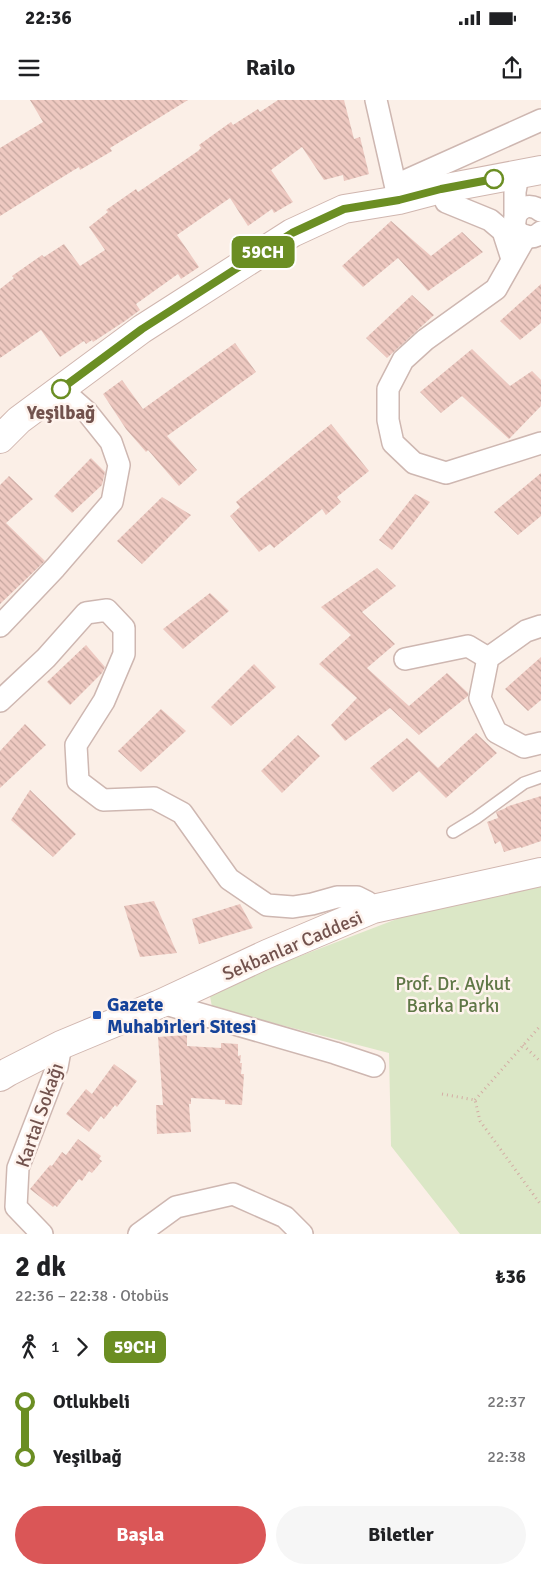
<!DOCTYPE html>
<html lang="tr">
<head>
<meta charset="utf-8">
<style>
  :root { --surface:#fff; --page:#f6f6f6; --text:#202124; --muted:#757577; --accent:#da5657 }
  body { margin:0; font-family:Signika,sans-serif; background:var(--page); color:var(--text); height:100vh; display:flex; flex-direction:column; font-size:19px; white-space:nowrap }
  * { box-sizing:border-box; margin:0 }
  p { font-size:16px; color:var(--muted) }
  .icon { flex:none; width:28px; height:28px; fill:none; stroke:currentColor; stroke-width:2; stroke-linecap:round; stroke-linejoin:round }
  .map { position:relative; height:1134px; overflow:hidden }
  .details { display:flex; flex-direction:column; background:var(--surface); flex:1 }
  .details>* { flex:none }
  .badge { padding:0 10px; border-radius:8px; font-size:18px; line-height:32px }
  .map>.badge { position:absolute; translate:-50% -50%; box-shadow:0 0 0 2px #fff }
  .legs { display:flex; align-items:center; gap:8px; height:55px; padding:0 15px; font-size:16px }
  .legs p { margin-inline-start:auto }
  .overview { display:flex; align-items:center; justify-content:space-between; height:85px; padding:0 15px }
  h1 { font-size:28px; font-weight:700; line-height:38px }
  .cta { display:flex; gap:10px; margin-top:auto; padding:10px 15px }
  .cta a { flex:1; height:58px; border-radius:30px; background:var(--accent); color:#fff; font-size:20px; font-weight:700; line-height:58px; text-align:center }
  .cta a+a { background:var(--page); color:var(--text) }
  ul { padding:0 15px; list-style:none }
  li { display:flex; align-items:center; gap:18px; height:55px; font-size:19px }
  li i { display:grid; place-items:center; width:8px; height:100%; margin:0 6px; background:currentColor }
  li i::after { content:''; width:12px; height:12px; margin:-6px; border:4px solid; border-radius:50%; background:var(--surface) }
  li p { margin-inline-start:auto }
  li:first-child i { background:linear-gradient(#0000 50%,currentColor 0) }
  li:last-child i { background:linear-gradient(currentColor 50%,#0000 0) }
  .status { display:flex; justify-content:space-between; align-items:center; height:35px; padding:0 25px; background:var(--surface); direction:ltr }
  .status svg { height:14px; fill:currentColor }
  header { display:flex; justify-content:space-between; align-items:center; height:65px; padding:0 15px; background:var(--surface); font-size:22px; font-weight:700 }
  .map>svg:first-child { display:block }
</style>
</head>
<body>
<div class="status"><b>22:36</b><svg viewBox="0 0 49 12"><path d="M0 12V9h3v3zM5 12V6h3v6zM10 12V3h3v9zM15 12V0h3v12zM26 1h20v11H26zM47 4h2v5h-2z"/></svg></div>
<header><svg class="icon" aria-label="menu" viewBox="0 0 24 24"><path d="M4 6h16M4 12h16M4 18h16"/></svg>Railo<svg class="icon" aria-label="share" viewBox="0 0 24 24"><path d="M12 15V3M7 8l5-5 5 5M5 13v7h14v-7"/></svg></header>
<div class="map">
<svg width="541" height="1134" viewBox="0 0 541 1134">
  <defs>
    <pattern id="building-back-hatch" width="6" height="6" patternUnits="userSpaceOnUse" patternTransform="scale(1.25)"><rect width="6" height="6" fill="#eec9c1"/><path d="M-1 5l2 2M0 0l6 6M5-1l2 2" fill="none" stroke="#c5a69f"/></pattern>
  </defs>
  <rect width="100%" height="100%" fill="#fbefe7"/>
  <path fill="#dbe7c6" d="M541,785v349h-81l-69,-88 -2,-93 -177,-46 -3,-16 193,-74z"/>
  <g fill="url(#building-back-hatch)">
    <path d="M30,0h158l-73,45 -5,3 2,3 -32,19 -1,-3 -5,3 -74,46v-68l43,-26z"/>
    <path d="M278,0h66l10,39 6,-2 9,37 -25,7 -1,-6 -19,5 -22,-33 -31,23 22,32 -19,11 -2,-4 -24,17 -18,-28 -53,37 22,32 -18,12 -3,-5 -42,30 4,6 -15,11 -32,21 -1,-2 -6,4 -2,-3 -24,16 -19,-27 -41,28v-69l14,-11 -2,-2 30,-21 2,2 20,-13 16,22 25,-16 -16,-23 19,-15 -2,-2 30,-21 2,3 6,-4 54,-37 3,-3 -2,-3 32,-23 2,3 25,-16 2,3z"/>
    <path d="M391,121l40,35 31,-24 21,20 -55,39 -30,-33 -35,29 -21,-21z"/>
    <path d="M541,184v39l-21,17 -20,-19z"/>
    <path d="M412,195l22,20 -47,43 -21,-20z"/>
    <path d="M235,243l21,29 -89,64 30,34 -18,16 -31,-36 -2,2 -20,-23 -23,-35 19,-14 21,29z"/>
    <path d="M472,249l38,37 22,-15 9,9v26l-32,33 -47,-43 -21,17 -21,-21z"/>
    <path d="M331,324l38,47 -32,26 4,5 -15,13 -4,-6 -48,39 -4,-4 -11,8 -29,-36 10,-9 -4,-5z"/>
    <path d="M91,358l14,14 -3,13 -30,28 -18,-17z"/>
    <path d="M541,373v43l-23,19 -24,-23z"/>
    <path d="M9,376l24,23 -27,24 39,38 -45,43v-119z"/>
    <path d="M415,394l15,8 -38,48 -13,-10z"/>
    <path d="M162,397l29,18 -49,49 -25,-23z"/>
    <path d="M377,468l19,18 -34,26 33,32 -28,24 42,38 38,-33 21,20v3l-49,39 -29,-27 -45,33 -14,-16 26,-27 -38,-34 32,-29 -30,-28z"/>
    <path d="M210,493l19,18 -46,38 -20,-20z"/>
    <path d="M86,545l19,22 -3,6 -32,32 -23,-23z"/>
    <path d="M541,557v43l-13,11 -23,-22z"/>
    <path d="M254,564l22,23 -45,39 -20,-19z"/>
    <path d="M161,609l25,22 -45,41 -23,-21z"/>
    <path d="M25,624l21,21 -46,43v-37z"/>
    <path d="M476,633l21,20 -51,45 -27,-27 -26,21 -23,-24 37,-30 31,30z"/>
    <path d="M298,635l22,21 -38,37 -21,-22z"/>
    <path d="M30,690l46,44 -23,23 -42,-37z"/>
    <path d="M541,696v45l-20,7v-1l-17,5 -4,-11 -5,3 -8,-22 11,-4 -2,-6 10,-4v-1z"/>
    <path d="M154,801l23,52 -37,4 -16,-51z"/>
    <path d="M240,804l13,24 -54,16 -7,-25z"/>
    <path d="M187,935v11l34,2v-5l17,1v12l3,-1 -1,8h2l-1,11h3l-2,31 -17,-1v-4l-34,-2v6h-2l2,28 -34,2 -1,-29h7l-5,-68z"/>
    <path d="M114,964l23,17 -20,26 -2,-2 -11,14 -3,-3 -12,16 -23,-18 20,-25 6,5z"/>
    <path d="M78,1039l23,17 -2,3 3,2 -10,12 -3,-2 -7,10 -3,-2 -22,28 -2,-2 -2,2 -23,-18 20,-24 2,1 10,-14 4,3z"/>
  </g>
  <g fill="none" stroke-linecap="round" stroke-linejoin="round">
    <g stroke="#ceb7b1" stroke-width="14">
      <path id="lane" d="M453,732l23,-14 48,-35 17,-6"/>
    </g>
    <g stroke="#ceb7b1" stroke-width="24">
      <g id="street">
        <path d="M376,0l22,97"/>
        <path d="M396,85l145,-65"/>
        <path d="M446,102l44,18 13,11 9,28"/>
        <path d="M541,111c-23,-17 -38,20 -15,25 6,2 11,0 15,-4"/>
        <path d="M515,122v-30l3,-17"/>
        <path d="M526,136l-30,53 -71,51 -22,20 -15,29v31l5,23 21,20 32,10 95,-30"/>
        <path d="M0,526l55,-58 57,-66 7,-37 -8,-23 -24,-30 -26,-23"/>
        <path d="M541,526l-15,5 -38,27 -8,40 16,34 28,15 17,-4"/>
        <path d="M405,559l63,-13 20,12"/>
        <path d="M0,601l46,-43 40,-45 21,-3 17,18v26l-20,47 -28,44 2,36 25,19 51,-2 28,15 47,66 38,26 26,2 19,-3 25,-7h20l10,5 6,7"/>
        <path d="M162,903l173,50 39,13"/>
        <path d="M42,1134l-26,-27 2,-39 39,-101 4,-22"/>
        <path d="M139,1134l37,-27 57,-13 52,23 17,17"/>
      </g>
    </g>
    <g stroke="#d0b6af" stroke-width="30">
      <g id="secondary">
        <path d="M0,339l19,-19 123,-91 150,-96 52,-24 55,-9 42,-11 100,-19"/>
        <path d="M0,977l8,-5 53,-27 101,-42 105,-49 106,-45 168,-37"/>
      </g>
    </g>
    <g stroke="#d3aca4" stroke-width="3" stroke-dasharray="1 4" stroke-linecap="butt">
      <path d="M523,945l18,17"/>
      <path d="M442,994l33,6 5,21 61,84"/>
      <path d="M475,1000l66,-75"/>
    </g>
    <use href="#lane" stroke="#fff" stroke-width="11"/>
    <use href="#street" stroke="#fff" stroke-width="21"/>
    <use href="#secondary" stroke="#fff" stroke-width="28"/>
  </g>
  <g fill="none" stroke-linecap="round" stroke-linejoin="round">
    <g stroke="#fff" stroke-width="11">
      <path id="line-1" d="M61,289l81,-60 150,-96 52,-24 55,-9 42,-11 53,-10"/>
    </g>
    <use href="#line-1" stroke="#6b8e23" stroke-width="8"/>
  </g>
  <g fill="#fff" stroke="#6b8e23" stroke-width="2.5">
    <circle cx="494" cy="79" r="9"/>
    <circle cx="61" cy="289" r="9"/>
  </g>
  <rect fill="#1a4fb4" stroke="#fef3ed" stroke-width="2" x="92" y="910" width="10" height="10" rx="2.5"/>
  <g text-anchor="middle" stroke-width="5" stroke-linejoin="round" paint-order="stroke">
    <g font-size="19" font-weight="bold" fill="#72524d" stroke="#fef3ed">
      <text x="61" y="319">Yeşilbağ</text>
    </g>
    <g font-size="19" fill="#72524d" stroke="#fef3ed">
      <text transform="translate(292 845) rotate(-23)" y="7">Sekbanlar Caddesi</text>
      <text transform="translate(39 1015) rotate(-71)" y="7">Kartal Sokağı</text>
    </g>
    <g font-size="19" fill="#5f7746" stroke="#fef3ed">
      <text x="453" y="890">Prof. Dr. Aykut<tspan x="453" dy="22">Barka Parkı</tspan></text>
    </g>
    <g font-size="19" font-weight="bold" fill="#164399" stroke="#fef3ed" text-anchor="start">
      <text x="107" y="911">Gazete<tspan x="107" dy="22">Muhabirleri Sitesi</tspan></text>
    </g>
  </g>
</svg>
<b class="badge" style="left:263px;top:152px;background:#6b8e23;color:#fff">59CH</b>
</div>
<section class="details">
<div class="overview"><div><h1>2 dk</h1><p>22:36 – 22:38 · Otobüs</p></div><b>₺36</b></div>
<div class="legs"><svg class="icon" aria-label="walk" viewBox="0 0 24 24"><circle cx="13" cy="4" r="2"/><path d="M13 8l-2 6 4 7M11 14l-3 7M7 12l3-4h3l4 4"/></svg>1<svg class="icon" aria-label="forward" viewBox="0 0 24 24"><path d="M9 5l7 7-7 7"/></svg><b class="badge" style="background:#6b8e23;color:#fff">59CH</b></div>
<ul>
<li><i style="color:#6b8e23"></i><b>Otlukbeli</b><p>22:37</p></li>
<li><i style="color:#6b8e23"></i><b>Yeşilbağ</b><p>22:38</p></li>
</ul>
<div class="cta"><a>Başla</a><a>Biletler</a></div>
</section>
</body>
</html>
